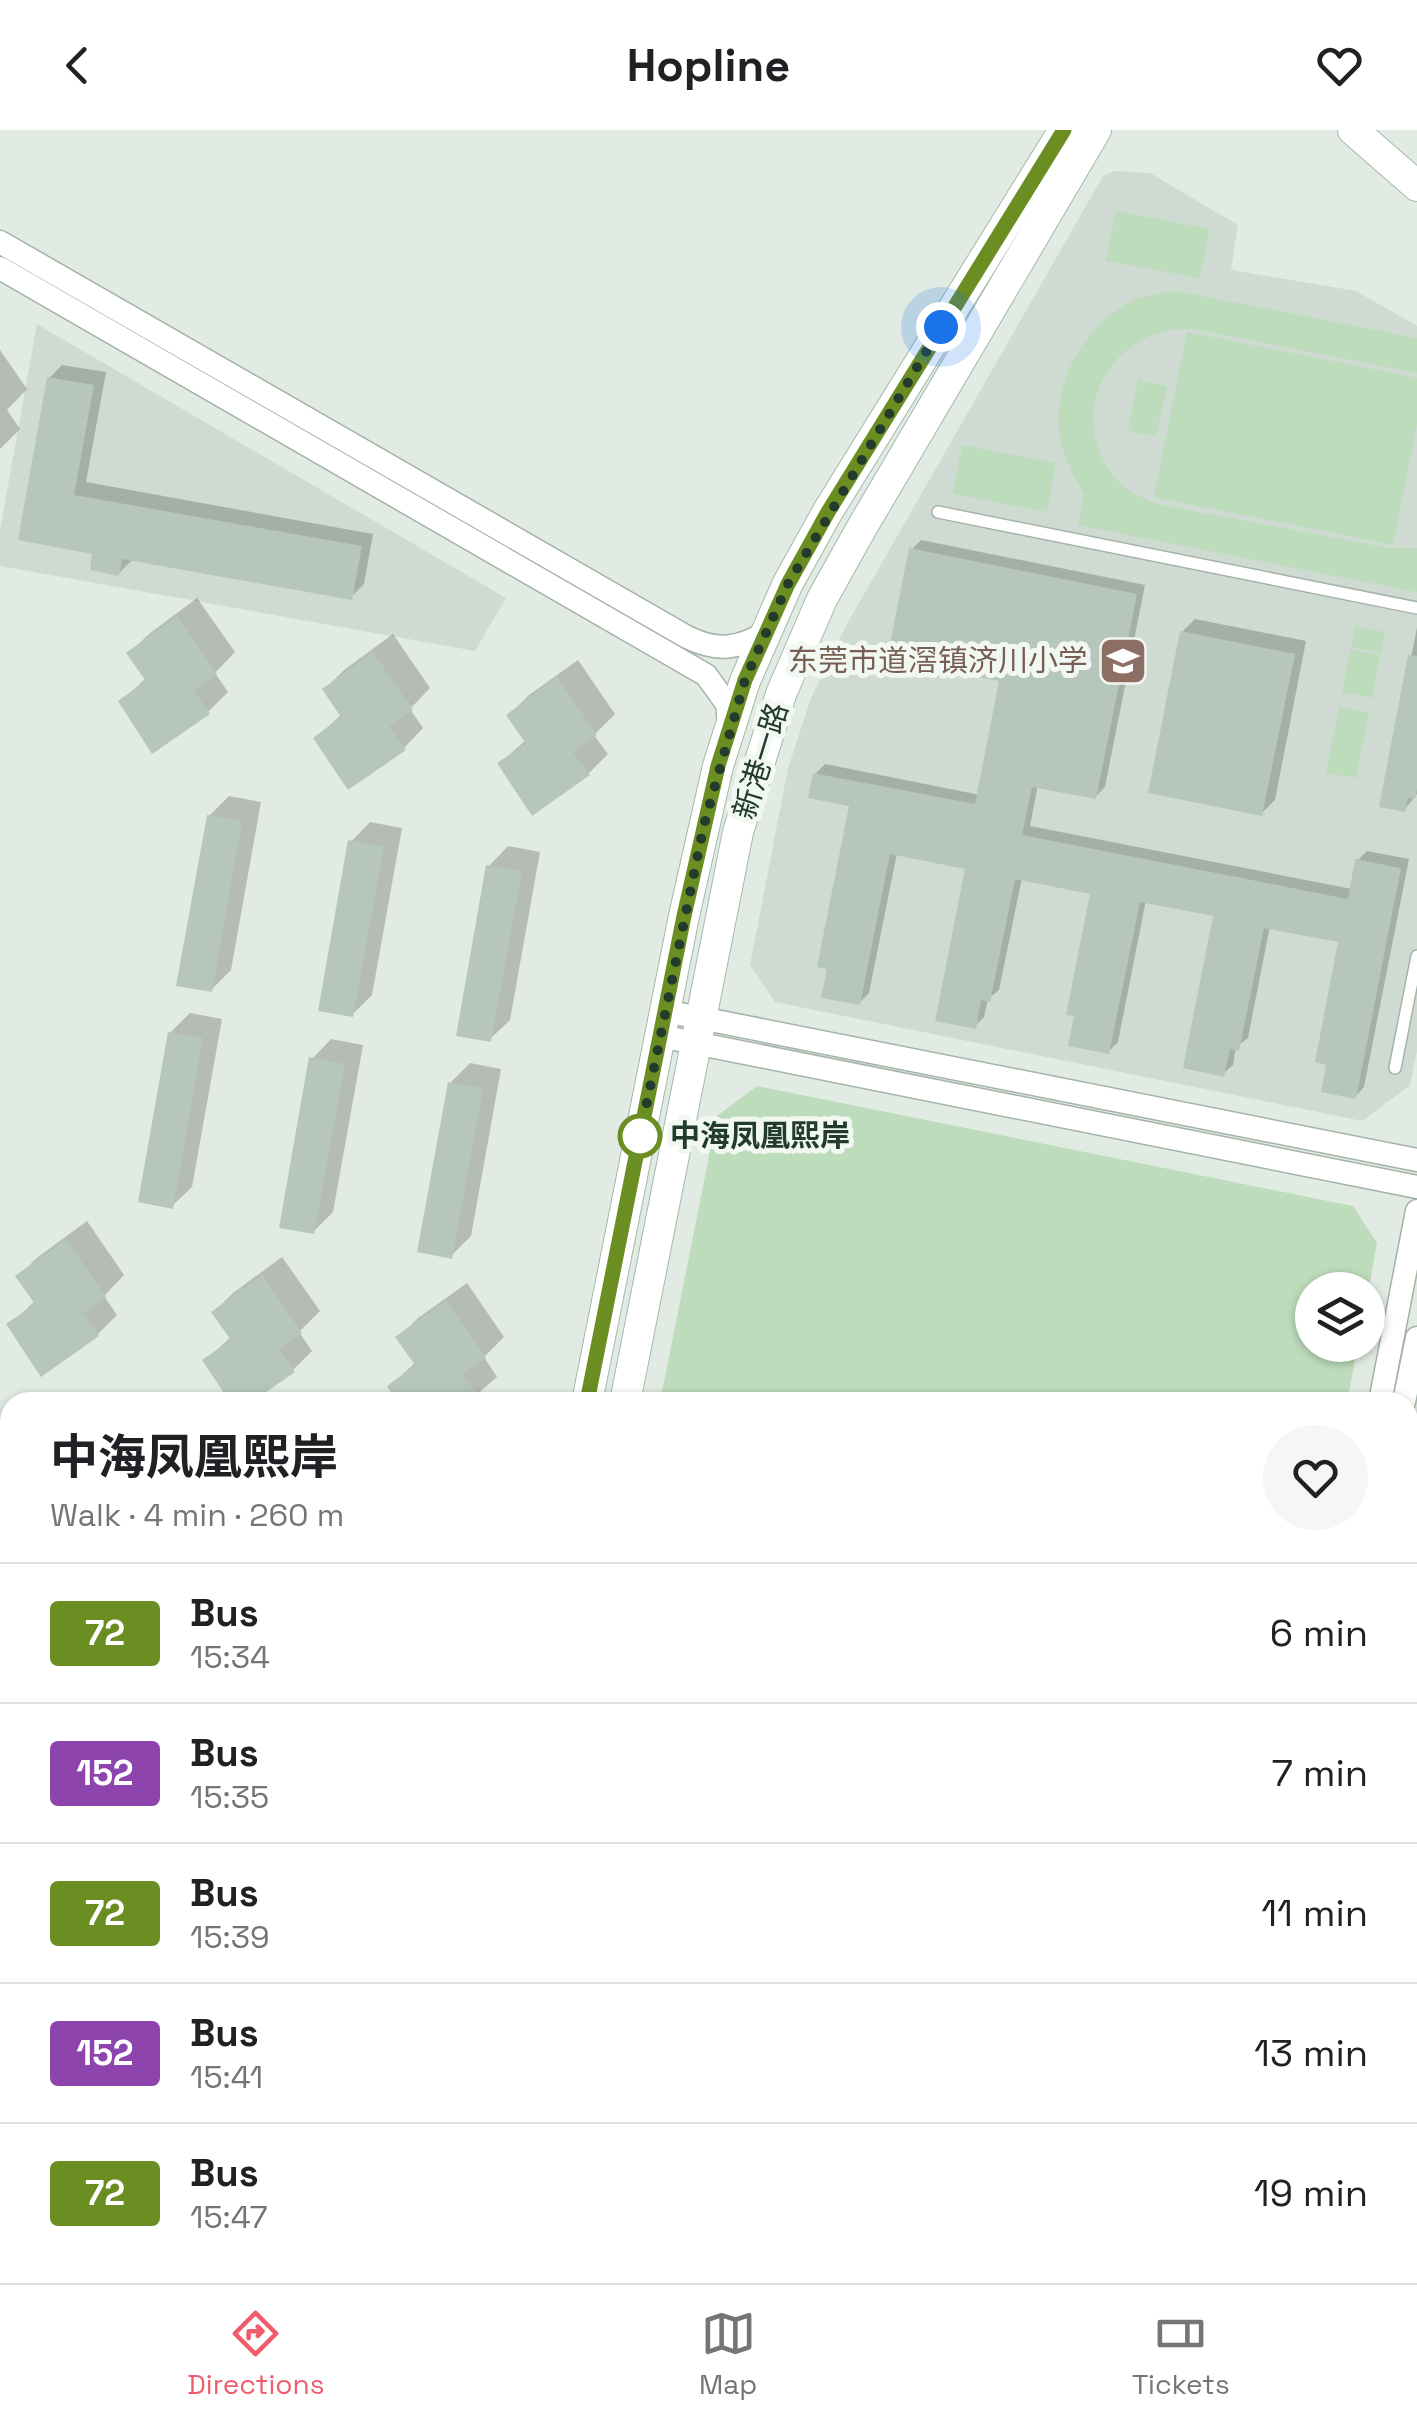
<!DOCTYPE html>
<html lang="en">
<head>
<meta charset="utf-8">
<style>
  :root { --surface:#fff; --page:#f6f6f6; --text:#202124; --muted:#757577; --line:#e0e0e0; --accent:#ed5d6c }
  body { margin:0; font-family:"Space Grotesk","Noto Sans SC",sans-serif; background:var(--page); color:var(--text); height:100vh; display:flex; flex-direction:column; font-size:38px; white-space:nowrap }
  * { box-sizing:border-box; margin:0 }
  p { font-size:32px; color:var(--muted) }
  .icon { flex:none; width:55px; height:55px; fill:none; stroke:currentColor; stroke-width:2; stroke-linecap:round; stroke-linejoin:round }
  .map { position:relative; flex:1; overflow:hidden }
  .side { position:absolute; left:0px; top:1262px; width:1418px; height:892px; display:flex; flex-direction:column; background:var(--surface); border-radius:30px 30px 0 0; box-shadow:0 2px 8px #0004 }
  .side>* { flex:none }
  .badge { padding:0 20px; border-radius:8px; font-size:35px; line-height:65px }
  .tools { position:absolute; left:1295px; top:1142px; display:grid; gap:20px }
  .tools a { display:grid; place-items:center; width:90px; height:90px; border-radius:50%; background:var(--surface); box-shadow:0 2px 8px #0004; font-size:50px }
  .you { position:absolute; width:50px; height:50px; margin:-25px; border:8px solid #fff; border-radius:50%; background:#1a73e8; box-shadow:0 0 0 15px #1a73e833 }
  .map>.badge { position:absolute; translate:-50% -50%; box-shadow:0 0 0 5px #fff }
  .round { display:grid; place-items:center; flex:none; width:105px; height:105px; border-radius:52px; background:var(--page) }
  .overview { display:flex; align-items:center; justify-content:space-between; height:170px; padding:0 50px }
  h1 { font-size:48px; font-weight:700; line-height:75px }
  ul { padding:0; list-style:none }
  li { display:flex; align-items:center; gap:30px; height:140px; padding:0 50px; border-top:2px solid var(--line) }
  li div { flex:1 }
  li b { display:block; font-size:38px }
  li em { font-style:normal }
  li .badge { min-width:110px; font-weight:700; text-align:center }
  header { display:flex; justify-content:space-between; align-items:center; height:130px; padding:0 50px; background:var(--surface); font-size:45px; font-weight:700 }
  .tab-bar { display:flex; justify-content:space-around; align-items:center; height:140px; border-top:2px solid var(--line); background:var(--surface); font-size:28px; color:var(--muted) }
  .tab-bar a { display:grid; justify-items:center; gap:5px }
  .tab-bar .on { color:var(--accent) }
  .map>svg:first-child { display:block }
</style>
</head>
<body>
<header><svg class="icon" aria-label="back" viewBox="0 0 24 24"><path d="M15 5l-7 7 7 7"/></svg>Hopline<svg class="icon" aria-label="heart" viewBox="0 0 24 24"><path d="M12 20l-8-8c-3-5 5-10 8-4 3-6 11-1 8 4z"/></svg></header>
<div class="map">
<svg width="1417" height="2153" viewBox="0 0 1417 2153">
  <rect width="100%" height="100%" fill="#e1ebe3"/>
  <g fill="#cfdbd2">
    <path d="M1115,41l35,2 88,52 -7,45 125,21 61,35v725l-7,34 -48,36 -587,-119 -25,-37 38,-197 23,-70 36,-74 256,-448z"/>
    <path d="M37,194l469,274 -31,53 -475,-85v-36z"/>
  </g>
  <g fill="#bddcbb">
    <path d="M1116,81l94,18 -10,49 -94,-17z"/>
    <path d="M1176,161l241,47v35l-224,-44c-78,-4 -129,80 -81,145 11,15 28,22 44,30l233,44h28v44l-339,-67 6,-31c-12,-20 -23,-41 -25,-65 -5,-50 27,-105 72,-127 14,-7 30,-9 45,-11z"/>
    <path d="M1187,202l230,46v46l-24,121 -239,-48z"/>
    <path d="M1138,250l29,6 -11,50 -28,-5z"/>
    <path d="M962,315l94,18 -9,49 -94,-18z"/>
    <path d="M1355,496l30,6 -4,21 -30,-6z"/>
    <path d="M1350,519l30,6 -8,43 -30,-6z"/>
    <path d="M1339,577l30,6 -13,65 -30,-5z"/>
    <path d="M757,956l596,120 24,37 -9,50v-3h-56v55h46l-11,57h-687l57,-286z"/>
  </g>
  <g fill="#0003">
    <path d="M0,220l27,39 -20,21 13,19 -20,20z"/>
    <path d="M62,235l44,7 -20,110 287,52 -9,50 -13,13 -219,-37 -13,13 -24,-21 -74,-14 28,-160z"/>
    <path d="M921,410l224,45 -40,202 -10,10 -57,-12 -8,41 322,63 6,-29 9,-9 42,8 -45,228 -9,10 -14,-156 -71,-15 -22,112 -12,9 -3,18 -10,9 -7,-159 -70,-15 -28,142 -10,10 -15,-160 -71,-14 -23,112 -11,9 -4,18 -9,9 -7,-159 -71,-14 -28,140 -10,10 -7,-199 -37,-30 10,-10 155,31 22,-116 -91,-129z"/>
    <path d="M197,468l38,54 -20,21 13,19 -20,20 -55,38 -32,-48 25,-24 -17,-25 20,-19z"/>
    <path d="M1195,489l111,22 -31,159 -13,13 -80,-181z"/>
    <path d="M1417,497v167l-12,15 -23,-4z"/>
    <path d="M393,504l37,54 -20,21 13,19 -19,20 -88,-10 26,-24 -17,-25 19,-19z"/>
    <path d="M578,530l37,54 -21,21 14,19 -19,19 -89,-10 26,-23 -17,-25 20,-20z"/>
    <path d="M229,666l32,6 -30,168 -20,20 -2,-174z"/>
    <path d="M370,692l32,6 -30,167 -20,20 -1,-173z"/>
    <path d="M508,716l32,6 -30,168 -20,19 -1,-173z"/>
    <path d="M190,883l32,6 -30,168 -20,19 -2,-173z"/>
    <path d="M331,909l32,6 -30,167 -20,20 -1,-173z"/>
    <path d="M470,933l31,6 -30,167 -20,20 -1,-173z"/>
    <path d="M87,1091l37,54 -20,21 13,19 -20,20 -87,-11 25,-23 -17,-25 20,-19z"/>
    <path d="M282,1127l38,54 -21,21 13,19 -19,19 -45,32h-15l-28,-41 26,-24 -17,-25 19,-19z"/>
    <path d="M467,1153l37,54 -20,20 13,20 -29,25h-67l-11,-16 26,-24 -18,-24 20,-20z"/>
    <path d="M10,1436v103l-10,8v-104z"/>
    <path d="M0,1671l10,2v90l-10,49z"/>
    <path d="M1417,1896v237l-3,3 -6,-1v-191z"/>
    <path d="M225,2145h39l-1,8h-40z"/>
    <path d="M515,2145h50l-2,8h-49z"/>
    <path d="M634,2145h49l-1,8h-50z"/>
    <path d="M736,2145h50l-2,8h-49z"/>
    <path d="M851,2145h49l-1,8h-50z"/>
    <path d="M949,2145h49l-1,8h-50z"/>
    <path d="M1068,2145h49l-1,8h-50z"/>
    <path d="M1167,2145h35l14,3 -1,5h-50z"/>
  </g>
  <g fill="#b7c6bb">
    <path d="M47,247l47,8 -20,110 288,51 -10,54 -230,-41 -3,17 -29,-6 2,-16 -74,-14z"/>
    <path d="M909,418l228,46 -41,205 -64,-12 -10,48 326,64 7,-40 46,9 -45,231 -35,-7 5,-27 -11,-3 23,-120 -74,-14 -25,123 -9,-2 -6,28 -41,-9 30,-152 -73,-14 -31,152 -41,-8 6,-30 -8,-1 24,-121 -75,-15 -25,123 -9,-2 -5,29 -41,-8 30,-152 -75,-15 -30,151 -39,-7 6,-29 -10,-2 32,-161 -41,-8 5,-25 162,31 24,-123 -112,-22z"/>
    <path d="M177,486l40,58 -23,16 16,24 -58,40 -34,-53 28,-20 -20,-28z"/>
    <path d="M1180,501l115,23 -33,162 -114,-23z"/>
    <path d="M373,522l40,58 -24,16 17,24 -58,40 -35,-52 28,-21 -19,-28z"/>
    <path d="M1408,525l9,1v133l-2,10 -7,-1 -3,14 -26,-5z"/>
    <path d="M557,547l40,58 -24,17 17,23 -58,41 -35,-53 29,-19 -20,-29z"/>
    <path d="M207,685l35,6 -30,171 -36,-6z"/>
    <path d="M348,710l36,7 -31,170 -35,-6z"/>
    <path d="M486,735l36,6 -31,171 -35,-6z"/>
    <path d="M168,902l35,6 -30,171 -35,-7z"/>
    <path d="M309,927l36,7 -31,170 -35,-6z"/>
    <path d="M448,952l35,6 -31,171 -35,-7z"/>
    <path d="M66,1109l40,58 -23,16 16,23 -58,41 -35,-53 29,-20 -20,-28z"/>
    <path d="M262,1145l40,58 -23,16 16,23 -43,30h-22l-28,-42 29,-20 -20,-28z"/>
    <path d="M446,1170l40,58 -23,16 19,28h-60l-6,-9 -19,9 -10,-16 28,-21 -20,-28z"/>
  </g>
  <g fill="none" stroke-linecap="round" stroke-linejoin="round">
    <g stroke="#a4b3a8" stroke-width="14">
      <g id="lane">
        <path d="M938,382l479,96"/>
        <path d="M1395,938l22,-112"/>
        <path d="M1408,1772l9,-47"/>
        <path d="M0,2038l10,-49"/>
        <path d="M0,2124l5,15v14"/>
        <path d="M1350,2145l40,8"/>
        <path d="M188,2153l2,-8"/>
        <path d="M595,2153l2,-8"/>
        <path d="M814,2153l2,-8"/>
        <path d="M1029,2153l1,-8"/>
        <path d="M1238,2153l2,-8"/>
      </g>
    </g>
    <g stroke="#a4b3a8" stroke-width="25">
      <g id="street">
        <path d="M0,112l687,395c30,15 52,12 80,-5"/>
        <path d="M0,138l706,407 21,29 2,21"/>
        <path d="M665,881l752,149"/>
        <path d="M660,906l757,151"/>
        <path d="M1380,1272l37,-191"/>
        <path d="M1404,1272l13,-64"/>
      </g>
    </g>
    <g stroke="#a3b9aa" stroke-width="32">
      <g id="secondary">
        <path d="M1353,0l64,56"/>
        <path d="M587,1272l97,-486 34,-150 27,-85 43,-98 40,-72 236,-381"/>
        <path d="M625,1272l113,-570 43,-138 41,-95 39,-70 235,-399"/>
        <path d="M0,1344l10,2"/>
        <path d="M0,1375l10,2"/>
        <path d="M1408,1616l9,2"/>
        <path d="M1408,1649l9,2"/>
        <path d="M415,2153l2,-8"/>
        <path d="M449,2153l1,-8"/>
      </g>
    </g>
    <use href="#lane" stroke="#fff" stroke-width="11"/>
    <use href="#street" stroke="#fff" stroke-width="22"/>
    <use href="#secondary" stroke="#fff" stroke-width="30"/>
  </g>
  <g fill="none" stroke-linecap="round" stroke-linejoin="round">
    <g stroke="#fff" stroke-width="22">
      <path id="line" d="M587,1272l97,-486 34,-150 27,-86 43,-96 40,-72 236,-382"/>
    </g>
    <use href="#line" stroke="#6b8e23" stroke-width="15"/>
    <path stroke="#223b2c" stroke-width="10" stroke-dasharray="0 18" d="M640,1006l-2,10 66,-321 41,-145 43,-96 153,-257"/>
  </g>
  <defs>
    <g id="school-square" transform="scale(2.5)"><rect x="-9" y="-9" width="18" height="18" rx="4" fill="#8d6e63" stroke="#f1f8f2"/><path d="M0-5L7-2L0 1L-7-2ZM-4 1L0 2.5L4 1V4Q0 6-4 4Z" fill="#fff"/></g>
  </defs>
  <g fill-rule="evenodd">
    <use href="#school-square" x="1123" y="531"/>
  </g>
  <circle fill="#fff" stroke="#6b8e23" stroke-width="5" cx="640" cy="1006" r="20"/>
  <g text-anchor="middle" stroke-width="10" stroke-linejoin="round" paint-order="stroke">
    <g font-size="30" fill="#785e54" stroke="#f1f8f2" text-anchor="end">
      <text x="1088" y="541">东莞市道滘镇济川小学</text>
    </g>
    <g font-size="30" fill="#223b2c" stroke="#f1f8f2">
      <text transform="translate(761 631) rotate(-73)" y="10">新港一路</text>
    </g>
    <g font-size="30" font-weight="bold" fill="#223b2c" stroke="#f1f8f2" text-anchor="start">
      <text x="670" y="1016">中海凤凰熙岸</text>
    </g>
  </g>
</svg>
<div class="tools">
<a><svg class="icon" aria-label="layers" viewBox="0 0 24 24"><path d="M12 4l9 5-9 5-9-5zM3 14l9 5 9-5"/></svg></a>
</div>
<div class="you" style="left:941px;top:197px"></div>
<section class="side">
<div class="overview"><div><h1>中海凤凰熙岸</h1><p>Walk · 4 min · 260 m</p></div><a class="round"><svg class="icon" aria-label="heart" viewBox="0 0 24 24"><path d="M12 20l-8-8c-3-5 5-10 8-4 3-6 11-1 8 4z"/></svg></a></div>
<ul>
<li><span class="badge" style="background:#6b8e23;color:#fff">72</span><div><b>Bus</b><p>15:34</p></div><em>6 min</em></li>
<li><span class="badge" style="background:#8e44ad;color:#fff">152</span><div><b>Bus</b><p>15:35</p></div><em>7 min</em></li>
<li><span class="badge" style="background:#6b8e23;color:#fff">72</span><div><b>Bus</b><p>15:39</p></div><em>11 min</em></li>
<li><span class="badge" style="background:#8e44ad;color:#fff">152</span><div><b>Bus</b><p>15:41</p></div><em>13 min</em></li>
<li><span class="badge" style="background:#6b8e23;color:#fff">72</span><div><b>Bus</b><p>15:47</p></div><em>19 min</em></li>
</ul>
</section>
</div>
<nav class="tab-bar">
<a class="on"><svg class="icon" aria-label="directions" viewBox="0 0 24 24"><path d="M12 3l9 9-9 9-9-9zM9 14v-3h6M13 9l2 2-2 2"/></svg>Directions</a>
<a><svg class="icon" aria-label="map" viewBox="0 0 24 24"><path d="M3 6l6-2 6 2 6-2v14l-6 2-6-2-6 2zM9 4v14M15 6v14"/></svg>Map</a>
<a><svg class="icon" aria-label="tickets" viewBox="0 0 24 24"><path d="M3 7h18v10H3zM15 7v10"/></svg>Tickets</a>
</nav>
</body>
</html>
